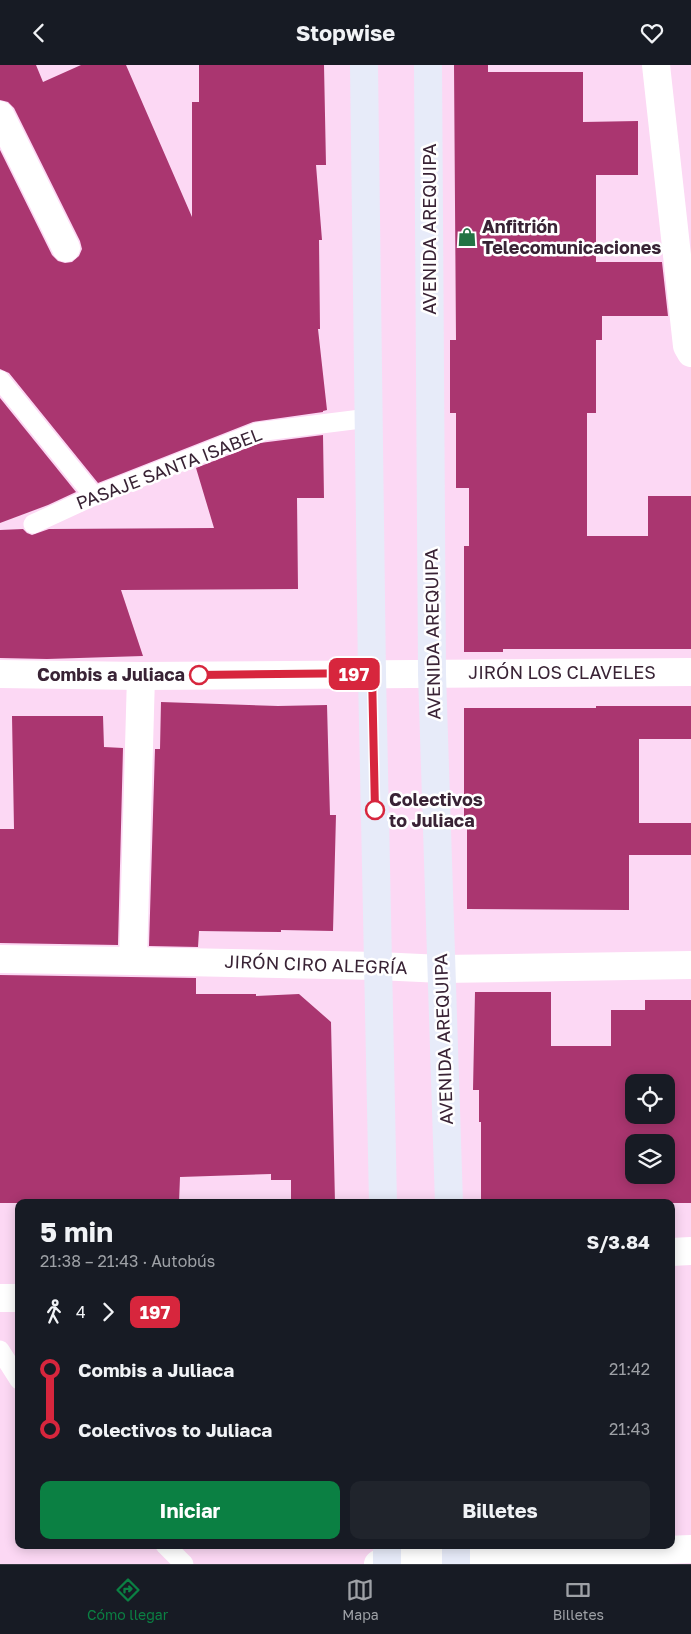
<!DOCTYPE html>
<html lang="es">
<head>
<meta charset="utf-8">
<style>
  :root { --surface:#171b24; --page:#20242c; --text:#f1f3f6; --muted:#9ea1a6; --line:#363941; --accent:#0b8043 }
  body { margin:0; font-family:"Golos Text",sans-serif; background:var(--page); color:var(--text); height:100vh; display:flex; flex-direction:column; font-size:19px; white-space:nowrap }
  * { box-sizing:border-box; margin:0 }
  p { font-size:16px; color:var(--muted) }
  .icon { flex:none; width:28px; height:28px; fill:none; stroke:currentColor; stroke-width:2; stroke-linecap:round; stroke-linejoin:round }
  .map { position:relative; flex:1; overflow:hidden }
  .side { position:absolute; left:15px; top:1134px; width:660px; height:350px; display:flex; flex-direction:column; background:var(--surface); border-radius:10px; box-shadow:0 2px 12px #0003 }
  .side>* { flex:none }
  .badge { padding:0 10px; border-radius:8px; font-size:18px; line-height:32px }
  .buttons { position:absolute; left:625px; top:1009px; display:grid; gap:10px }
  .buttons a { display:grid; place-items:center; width:50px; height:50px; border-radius:10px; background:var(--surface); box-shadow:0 2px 12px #0003; font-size:25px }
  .map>.badge { position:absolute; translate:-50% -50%; box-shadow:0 0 0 2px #fff }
  .legs { display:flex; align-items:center; gap:8px; height:55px; padding:0 25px; font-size:16px }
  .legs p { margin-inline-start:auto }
  .overview { display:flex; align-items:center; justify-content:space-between; height:85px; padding:0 25px }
  h1 { font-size:28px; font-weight:700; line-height:38px }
  .button { display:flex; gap:10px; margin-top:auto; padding:10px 25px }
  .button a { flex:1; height:58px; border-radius:10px; background:var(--accent); color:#fff; font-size:20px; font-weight:700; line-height:58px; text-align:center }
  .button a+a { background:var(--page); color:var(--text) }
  ul { padding:0 25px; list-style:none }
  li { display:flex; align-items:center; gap:18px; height:60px; font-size:19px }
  li i { display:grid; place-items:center; width:8px; height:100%; margin:0 6px; background:currentColor }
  li i::after { content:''; width:12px; height:12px; margin:-6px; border:4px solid; border-radius:50%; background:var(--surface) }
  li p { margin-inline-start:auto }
  li:first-child i { background:linear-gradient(#0000 50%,currentColor 0) }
  li:last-child i { background:linear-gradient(currentColor 50%,#0000 0) }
  header { display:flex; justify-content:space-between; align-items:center; height:65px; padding:0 25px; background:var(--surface); font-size:22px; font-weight:700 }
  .dock { display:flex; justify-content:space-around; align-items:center; height:70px; border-top:1px solid var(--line); background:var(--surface); font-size:14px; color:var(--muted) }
  .dock a { display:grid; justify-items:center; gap:2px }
  .dock .selected { color:var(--accent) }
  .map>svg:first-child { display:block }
</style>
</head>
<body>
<header><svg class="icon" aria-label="back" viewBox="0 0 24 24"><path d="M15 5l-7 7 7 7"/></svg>Stopwise<svg class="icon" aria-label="heart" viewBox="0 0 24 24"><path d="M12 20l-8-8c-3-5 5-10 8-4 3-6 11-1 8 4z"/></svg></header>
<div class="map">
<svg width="691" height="1499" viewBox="0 0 691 1499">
  <rect width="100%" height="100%" fill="#fcd8f4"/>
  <g fill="#aa3670" fill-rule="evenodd">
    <path d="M0,0h36l7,17 38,-17h45l66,152v-115h7v-37h125l2,100h-10l6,75h-3l1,89h-2l9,81 -4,1v1l-70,10 -155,61 -89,-110 -9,-4v-219l52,105 6,6 7,2 7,-1 7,-6 3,-7 -2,-8 -66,-133 -6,-6 -8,-2z"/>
    <path d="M454,0h34v7h95v50l55,-1v54h-42v87h66l6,54h-66v24h-6v73h-9v123h61v-40h43v153h-188v3h-39v-106h5v-58h-13v-75h-6v-73h6z"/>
    <path d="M0,333l76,94 -28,13 -48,18z"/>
    <path d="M323,370l1,63h-27l1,91 -177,1 22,66 -96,3 -47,-1v-128l23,-1 4,4 5,2 17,-6 165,-1 -18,-60 64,-25z"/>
    <path d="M161,637l117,4 49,-1 3,110h6l-3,116 -52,-1v2l-82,-1 -1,16 -49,-1 6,-197h5z"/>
    <path d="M596,641h95v33h-52v84h52v32h-62v55l-162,-1v-89h-3v-112h132z"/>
    <path d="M12,651h91l1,31 19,1 -5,197 -118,-2v-114h14z"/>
    <path d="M0,910l196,3v16h60v2l43,-2 32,28 4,181h-44v-23h-20v-6l-91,3 -1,26h-179z"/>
    <path d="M475,927h76v54h60v-36h34v-10h46v203h-210v-81h-2v-32h-6zM634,1018h32v32h-32zM634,1078h32v32h-32z"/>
  </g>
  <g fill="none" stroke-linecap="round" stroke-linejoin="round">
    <g stroke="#fff" stroke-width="19">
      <path d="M0,315l94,116"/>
      <path d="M33,459l61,-28 163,-64 112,-14"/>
      <path d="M0,1285l19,30"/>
      <path d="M165,1480l19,19"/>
    </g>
    <g stroke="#fff" stroke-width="28">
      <path d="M656,0l31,281 4,7"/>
      <path d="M0,50l66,133"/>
      <path d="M0,609l141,2 550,-4"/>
      <path d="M0,894l133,2 245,5 64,3 249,-4"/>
      <path d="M133,896l8,-285"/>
      <path d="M671,1187l20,-1"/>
      <path d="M0,1233h19"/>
      <path d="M378,1499l78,-6 235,-9"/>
    </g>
    <g stroke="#e7ebf9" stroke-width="28">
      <path d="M364,0l8,609 11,529"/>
      <path d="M428,0l4,609 17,529"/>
      <path d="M387,1480v19"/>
      <path d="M456,1480v19"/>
    </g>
  </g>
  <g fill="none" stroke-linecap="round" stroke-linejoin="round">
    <g stroke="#fff" stroke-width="11">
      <path id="line-1" d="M199,610l173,-2 3,137"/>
    </g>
    <use href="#line-1" stroke="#d7263d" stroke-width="8"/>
  </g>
  <defs>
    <g id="shop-bare" transform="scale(1.5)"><path d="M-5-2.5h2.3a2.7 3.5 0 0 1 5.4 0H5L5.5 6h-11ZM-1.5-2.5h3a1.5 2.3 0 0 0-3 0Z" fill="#237344" stroke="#fff" stroke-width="2.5" paint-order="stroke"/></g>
  </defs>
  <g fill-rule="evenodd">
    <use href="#shop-bare" x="467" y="172"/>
  </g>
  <g fill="#fff" stroke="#d7263d" stroke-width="2.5">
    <circle cx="199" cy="610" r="9"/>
    <circle cx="375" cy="745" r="9"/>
  </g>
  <g text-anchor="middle" stroke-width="5" stroke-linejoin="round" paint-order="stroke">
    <g font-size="18" font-weight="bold" fill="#392335" stroke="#fff" text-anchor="start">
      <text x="482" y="168">Anfitrión<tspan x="482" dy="21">Telecomunicaciones</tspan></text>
    </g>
    <g font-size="18" fill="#392335" stroke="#fff">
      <text transform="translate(430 164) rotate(-90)" y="6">AVENIDA AREQUIPA</text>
      <text transform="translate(169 404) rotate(-21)" y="6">PASAJE SANTA ISABEL</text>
      <text transform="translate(433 569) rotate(-91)" y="6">AVENIDA AREQUIPA</text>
      <text x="562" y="614">JIRÓN LOS CLAVELES</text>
      <text transform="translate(316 900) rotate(2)" y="6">JIRÓN CIRO ALEGRÍA</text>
      <text transform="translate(444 974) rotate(-92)" y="6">AVENIDA AREQUIPA</text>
    </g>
    <g font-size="18" font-weight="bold" fill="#392335" stroke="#fff" text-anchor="end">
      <text x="185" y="616">Combis a Juliaca</text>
      <text x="389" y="741" text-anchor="start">Colectivos<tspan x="389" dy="21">to Juliaca</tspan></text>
    </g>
  </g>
</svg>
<div class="buttons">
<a><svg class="icon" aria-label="locate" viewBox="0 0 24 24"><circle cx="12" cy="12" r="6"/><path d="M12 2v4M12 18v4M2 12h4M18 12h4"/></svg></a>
<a><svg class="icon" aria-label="layers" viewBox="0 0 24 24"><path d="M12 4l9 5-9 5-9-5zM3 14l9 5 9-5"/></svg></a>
</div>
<b class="badge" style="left:354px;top:609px;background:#d7263d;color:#fff">197</b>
<section class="side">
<div class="overview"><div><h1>5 min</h1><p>21:38 – 21:43 · Autobús</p></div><b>S/3.84</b></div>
<div class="legs"><svg class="icon" aria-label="walk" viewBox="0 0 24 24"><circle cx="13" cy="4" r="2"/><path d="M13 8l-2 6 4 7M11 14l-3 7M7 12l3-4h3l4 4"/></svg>4<svg class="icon" aria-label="forward" viewBox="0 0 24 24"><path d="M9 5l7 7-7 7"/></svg><b class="badge" style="background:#d7263d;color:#fff">197</b></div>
<ul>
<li><i style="color:#d7263d"></i><b>Combis a Juliaca</b><p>21:42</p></li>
<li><i style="color:#d7263d"></i><b>Colectivos to Juliaca</b><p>21:43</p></li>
</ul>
<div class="button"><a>Iniciar</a><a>Billetes</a></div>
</section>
</div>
<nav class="dock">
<a class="selected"><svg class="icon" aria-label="directions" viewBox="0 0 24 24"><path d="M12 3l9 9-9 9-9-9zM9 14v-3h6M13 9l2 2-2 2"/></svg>Cómo llegar</a>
<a><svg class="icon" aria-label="map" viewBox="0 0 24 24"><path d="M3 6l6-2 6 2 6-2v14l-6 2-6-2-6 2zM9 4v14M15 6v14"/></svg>Mapa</a>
<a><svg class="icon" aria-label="tickets" viewBox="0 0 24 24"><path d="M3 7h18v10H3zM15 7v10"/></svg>Billetes</a>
</nav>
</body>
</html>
